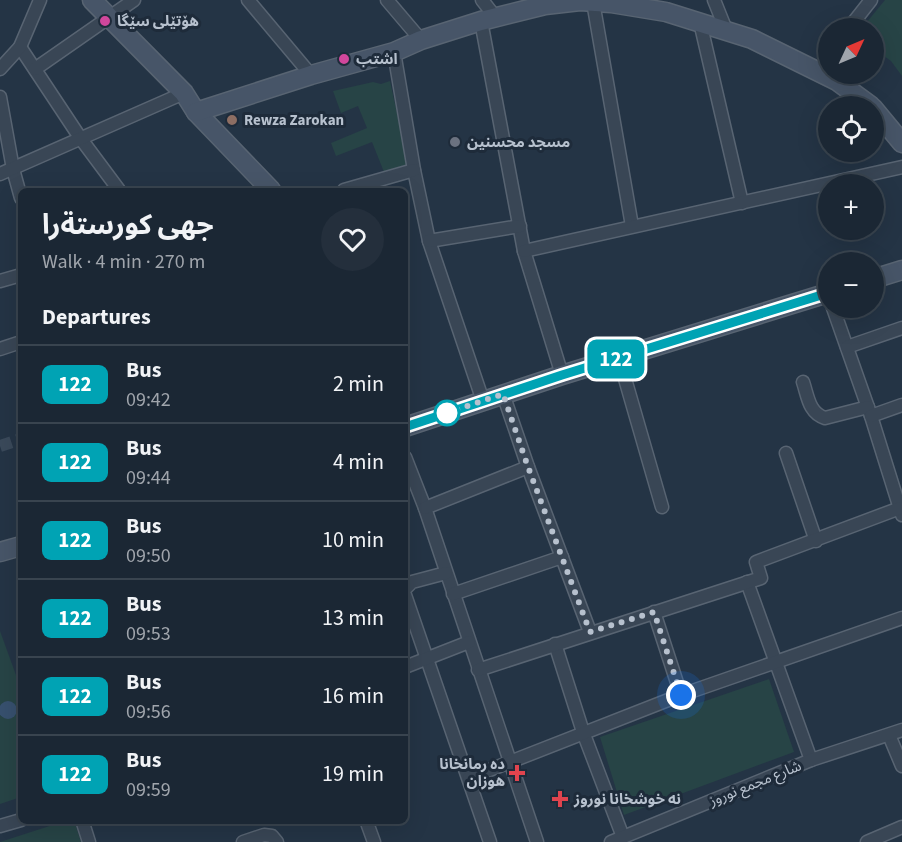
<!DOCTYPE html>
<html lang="en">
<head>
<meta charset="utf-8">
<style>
  :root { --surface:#1b2734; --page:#242f3c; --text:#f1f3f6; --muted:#a0a5ac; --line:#39444f }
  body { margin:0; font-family:"Source Sans 3","Noto Sans Arabic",sans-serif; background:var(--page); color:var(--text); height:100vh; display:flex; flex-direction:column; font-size:22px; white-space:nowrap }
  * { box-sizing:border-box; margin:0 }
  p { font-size:20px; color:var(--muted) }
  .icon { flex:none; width:33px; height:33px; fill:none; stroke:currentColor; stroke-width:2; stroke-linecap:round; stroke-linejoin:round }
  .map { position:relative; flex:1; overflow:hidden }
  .sheet { position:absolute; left:18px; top:188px; width:390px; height:636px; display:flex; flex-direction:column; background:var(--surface); border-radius:9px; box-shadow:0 6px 24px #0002,0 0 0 2px var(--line) }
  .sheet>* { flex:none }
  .badge { padding:0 12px; border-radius:9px; font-size:21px; line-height:39px }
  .needle { width:39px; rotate:46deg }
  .controls { position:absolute; left:818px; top:18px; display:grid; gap:12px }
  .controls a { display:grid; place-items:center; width:66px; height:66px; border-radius:50%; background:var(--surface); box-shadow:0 6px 24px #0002,0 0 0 2px var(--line); font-size:30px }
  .you { position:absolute; width:30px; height:30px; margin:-15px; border:4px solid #fff; border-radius:50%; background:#1a73e8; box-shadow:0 0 0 9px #1a73e833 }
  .map>.badge { position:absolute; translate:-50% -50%; box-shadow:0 0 0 3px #fff }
  h2 { padding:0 24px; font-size:22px; line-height:54px }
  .round { display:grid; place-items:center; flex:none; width:63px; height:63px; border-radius:32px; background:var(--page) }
  .overview { display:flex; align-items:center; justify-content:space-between; height:102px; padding:0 24px }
  h1 { font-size:28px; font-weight:700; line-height:45px }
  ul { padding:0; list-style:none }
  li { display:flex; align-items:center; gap:18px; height:78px; padding:0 24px; border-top:2px solid var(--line) }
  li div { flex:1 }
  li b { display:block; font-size:22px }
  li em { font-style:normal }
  li .badge { min-width:66px; font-weight:700; text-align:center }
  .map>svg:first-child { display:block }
</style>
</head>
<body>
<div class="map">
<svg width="902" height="842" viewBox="0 0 902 842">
  <rect width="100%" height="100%" fill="#243445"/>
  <g fill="#274446">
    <path d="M885,0h17v76l-11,-15 -18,-13v-20h-11z"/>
    <path d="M390,81l18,83 -24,8 -12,-30 -36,14 -5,-13 36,-15 -9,-22 -17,7 -8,-22 40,-9 8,2z"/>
    <path d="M0,631l21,58v108l-21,7z"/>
    <path d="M769,679l25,73 -170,63 -24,-78z"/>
    <path d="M74,820l7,22h-81l65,-21z"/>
  </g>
  <circle fill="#37506e" cx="8" cy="710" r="9"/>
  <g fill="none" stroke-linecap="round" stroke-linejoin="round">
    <path stroke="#3a495a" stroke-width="12" stroke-dasharray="12 6" stroke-linecap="butt" d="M0,446l21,-7"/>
    <g stroke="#586472" stroke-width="15">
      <g id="street">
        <path d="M248,0l63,75"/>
        <path d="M387,0l34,40"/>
        <path d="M482,0l14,18"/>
        <path d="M714,0l12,30"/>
        <path d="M593,2l39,224"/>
        <path d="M481,21l43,230 38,124"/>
        <path d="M700,22l42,181"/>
        <path d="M849,28l22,-28"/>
        <path d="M20,47l61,92 38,51"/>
        <path d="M394,52l20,118 15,71 54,160"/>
        <path d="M0,69l20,-22 20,-47"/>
        <path d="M35,69l99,-69"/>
        <path d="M820,72l8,-11"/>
        <path d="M0,97l13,72 8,29"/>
        <path d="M0,174l184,-81"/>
        <path d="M344,190l70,-20"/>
        <path d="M429,241l91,-15"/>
        <path d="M524,251l378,-84"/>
        <path d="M0,281l21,-6"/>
        <path d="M833,308l38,108 31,99"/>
        <path d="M847,347l55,-19"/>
        <path d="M0,349l21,-7"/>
        <path d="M619,358l43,149"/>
        <path d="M803,382c5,15 6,31 22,36l43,-11"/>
        <path d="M503,394l25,73 62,165"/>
        <path d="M871,416l31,-11"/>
        <path d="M786,453l30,88"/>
        <path d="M405,457l20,51 112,334"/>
        <path d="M425,508l103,-41"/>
        <path d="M747,582l64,178"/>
        <path d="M405,589l7,-7 34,-9"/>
        <path d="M453,594l109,-37"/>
        <path d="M405,595l85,247"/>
        <path d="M654,612l27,83"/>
        <path d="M555,644l28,88 40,105"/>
        <path d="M405,667l64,-25"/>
        <path d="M478,670l283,-92 -5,-16 144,-54"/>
        <path d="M889,735l13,31"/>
        <path d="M469,778l212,-83 221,-77"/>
        <path d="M82,820l7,22"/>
        <path d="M366,820l8,22"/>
        <path d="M0,826l21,-6"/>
        <path d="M243,842l21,-7 8,1 5,6"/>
        <path d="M611,842l200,-82 91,-30"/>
        <path d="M867,842l35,-15"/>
      </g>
    </g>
    <g stroke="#586472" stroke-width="21">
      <g id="secondary">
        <path d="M92,0l92,93 12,19 75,78"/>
        <path d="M873,108l29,35"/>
        <path d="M196,112l115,-37 83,-23 27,-12 60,-19 64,-16 35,-4 31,2 55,9 86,27 85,42 34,25"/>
        <path d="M873,279l29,-9"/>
        <path d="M405,427l157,-52 266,-82"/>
        <path d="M0,552l21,-6"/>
      </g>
    </g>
    <use href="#street" stroke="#394655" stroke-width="12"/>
    <use href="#secondary" stroke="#475568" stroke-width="18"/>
  </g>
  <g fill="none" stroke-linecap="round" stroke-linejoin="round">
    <g stroke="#fff" stroke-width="14">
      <path id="line" d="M405,427l157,-52 266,-82"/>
    </g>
    <use href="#line" stroke="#00a3b4" stroke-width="9"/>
    <path stroke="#b7c1ce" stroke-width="6" stroke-dasharray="0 10.8" d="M447,413l56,-19 25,73 62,165 64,-20 27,83"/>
  </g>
  <g fill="#d1479c" stroke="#1e2b3a" stroke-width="2">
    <circle cx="105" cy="21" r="6"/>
    <circle cx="344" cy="59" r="6"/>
  </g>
  <circle fill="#8d6e63" stroke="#1e2b3a" stroke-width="2" cx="232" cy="120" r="6"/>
  <circle fill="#6b7280" stroke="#1e2b3a" stroke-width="2" cx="455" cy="142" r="6"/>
  <circle fill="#fff" stroke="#00a3b4" stroke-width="3" cx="447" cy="413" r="12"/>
  <g fill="#e0444e" stroke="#1e2b3a" stroke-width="2">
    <path d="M514 764h6v6h6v6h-6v6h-6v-6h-6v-6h6z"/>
    <path d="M557 790h6v6h6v6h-6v6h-6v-6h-6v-6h6z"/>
  </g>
  <g text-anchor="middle" stroke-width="6" stroke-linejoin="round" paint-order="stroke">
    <g font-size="15" font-weight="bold" fill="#b7c1ce" stroke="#1e2b3a" text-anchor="start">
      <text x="117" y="26">هۆتێلی سێگا</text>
      <text x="356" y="64">اشتب</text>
      <text x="244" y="125">Rewza Zarokan</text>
      <text x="467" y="147">مسجد محسنين</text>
      <text x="505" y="769" text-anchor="end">ده رمانخانا<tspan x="505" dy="17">هوزان</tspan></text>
      <text x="574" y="804">نه خوشخانا نوروز</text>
    </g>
    <g font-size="15" fill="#b7c1ce" stroke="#1e2b3a">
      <text transform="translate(755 783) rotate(-22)" y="5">شارع مجمع نوروز</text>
    </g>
  </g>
</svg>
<div class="controls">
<a><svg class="needle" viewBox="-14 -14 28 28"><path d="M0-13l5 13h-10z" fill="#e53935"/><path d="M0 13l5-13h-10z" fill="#a0a5ac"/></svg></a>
<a><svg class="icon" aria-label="locate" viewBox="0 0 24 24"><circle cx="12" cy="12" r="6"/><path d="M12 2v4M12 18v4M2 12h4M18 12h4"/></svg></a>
<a>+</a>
<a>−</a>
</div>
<div class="you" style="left:681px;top:695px"></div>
<b class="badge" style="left:616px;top:359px;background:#00a3b4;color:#fff">122</b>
<section class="sheet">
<div class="overview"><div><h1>جهى كورستةرا</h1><p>Walk · 4 min · 270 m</p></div><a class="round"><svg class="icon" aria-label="heart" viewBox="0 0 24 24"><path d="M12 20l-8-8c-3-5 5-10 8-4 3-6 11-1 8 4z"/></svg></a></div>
<h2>Departures</h2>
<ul>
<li><span class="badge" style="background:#00a3b4;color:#fff">122</span><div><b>Bus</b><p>09:42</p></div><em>2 min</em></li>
<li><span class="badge" style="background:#00a3b4;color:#fff">122</span><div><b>Bus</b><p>09:44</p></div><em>4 min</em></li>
<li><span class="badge" style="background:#00a3b4;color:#fff">122</span><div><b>Bus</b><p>09:50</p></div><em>10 min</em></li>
<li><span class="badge" style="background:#00a3b4;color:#fff">122</span><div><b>Bus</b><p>09:53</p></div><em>13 min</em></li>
<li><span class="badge" style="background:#00a3b4;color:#fff">122</span><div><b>Bus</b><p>09:56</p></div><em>16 min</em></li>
<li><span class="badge" style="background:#00a3b4;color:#fff">122</span><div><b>Bus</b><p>09:59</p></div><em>19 min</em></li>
</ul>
</section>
</div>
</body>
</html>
